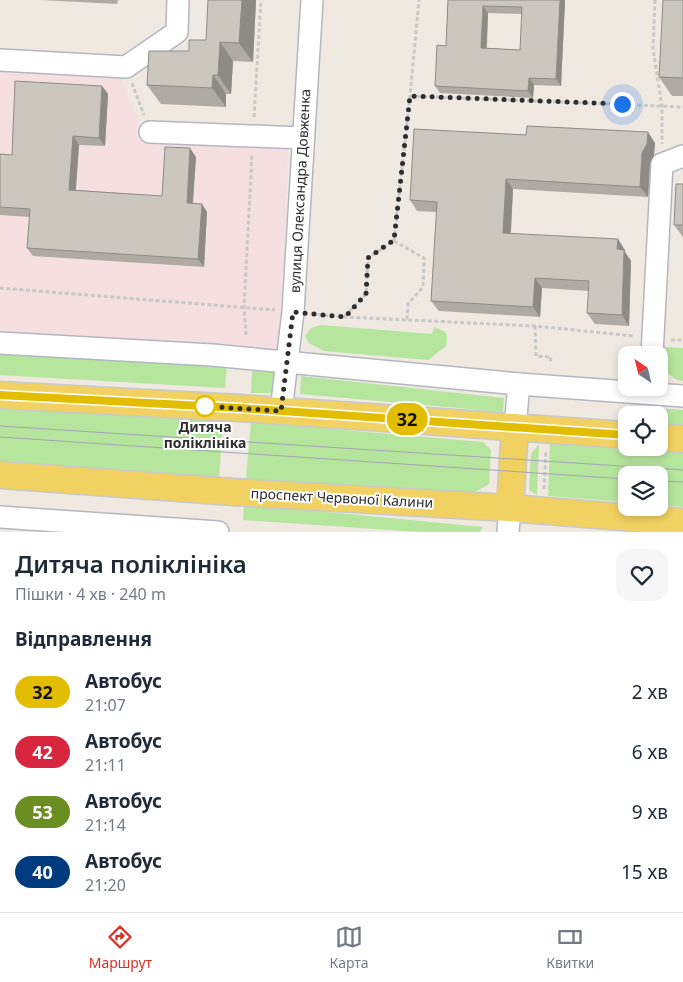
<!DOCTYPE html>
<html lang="uk">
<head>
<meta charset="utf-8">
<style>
  :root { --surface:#fff; --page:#f6f6f7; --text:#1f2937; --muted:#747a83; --line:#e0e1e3; --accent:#d93025 }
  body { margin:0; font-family:"Noto Sans",sans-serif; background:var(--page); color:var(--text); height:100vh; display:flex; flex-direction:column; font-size:19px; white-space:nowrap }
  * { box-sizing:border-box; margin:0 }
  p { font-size:16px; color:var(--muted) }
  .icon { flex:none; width:28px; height:28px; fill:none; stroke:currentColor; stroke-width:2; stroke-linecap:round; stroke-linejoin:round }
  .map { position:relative; height:532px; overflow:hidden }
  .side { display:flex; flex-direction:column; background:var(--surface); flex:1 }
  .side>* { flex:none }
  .badge { padding:0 10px; border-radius:16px; font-size:18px; line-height:32px }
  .needle { width:32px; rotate:325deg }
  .controls { position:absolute; left:618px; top:346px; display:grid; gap:10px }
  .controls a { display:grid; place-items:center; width:50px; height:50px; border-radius:10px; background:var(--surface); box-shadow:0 2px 8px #0003; font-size:25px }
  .you { position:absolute; width:25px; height:25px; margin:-12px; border:4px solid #fff; border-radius:50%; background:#1a73e8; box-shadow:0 0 0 8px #1a73e833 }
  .map>.badge { position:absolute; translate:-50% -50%; box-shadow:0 0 0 2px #fff }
  h2 { padding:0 15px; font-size:19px; line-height:45px }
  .round { display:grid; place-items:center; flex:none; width:52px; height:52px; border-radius:15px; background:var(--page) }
  .headline { display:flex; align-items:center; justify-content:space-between; height:85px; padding:0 15px }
  h1 { font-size:24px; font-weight:600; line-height:38px }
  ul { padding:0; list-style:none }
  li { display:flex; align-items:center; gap:15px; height:60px; padding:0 15px }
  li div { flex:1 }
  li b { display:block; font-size:19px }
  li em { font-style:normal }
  li .badge { min-width:55px; font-weight:700; text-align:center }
  .dock { display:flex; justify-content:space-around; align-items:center; height:70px; border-top:1px solid var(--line); background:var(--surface); font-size:14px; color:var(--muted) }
  .dock a { display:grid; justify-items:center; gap:2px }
  .dock .active { color:var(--accent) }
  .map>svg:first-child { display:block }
</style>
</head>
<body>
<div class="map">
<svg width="683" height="532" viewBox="0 0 683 532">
  <rect width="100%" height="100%" fill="#efe9e1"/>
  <path fill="#f5dfe0" d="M0,69l119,6 27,64 142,10 -7,205 -281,-19z"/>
  <g fill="#b6e59e">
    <path d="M321,325l111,9 2,-7 10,4 3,4 -1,11 -18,14 -104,-9 -15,-8 -4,-7 6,-8z"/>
    <path d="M661,347l22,1v33l-6,-1 -17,-12z"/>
    <path d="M0,349l227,17 -2,22 -225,-13z"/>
    <path d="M252,370l23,3 -2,20h-22z"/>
    <path d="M301,376l203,22 -1,14 -203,-18z"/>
    <path d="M645,407l38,3v15l-24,-2v-8h-16z"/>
    <path d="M0,409l223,11 -4,59 -219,-16z"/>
    <path d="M251,422l232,20 8,8 -2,34 -14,8 -229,-13z"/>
    <path d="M539,444l-2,51 -8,-5 2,-36z"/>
    <path d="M550,444l133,9v54l-24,-2v-30h-33v27l-78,-6z"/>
    <path d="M244,504l239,23 -3,5h-60l-177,-12z"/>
  </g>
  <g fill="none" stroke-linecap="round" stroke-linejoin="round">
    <g stroke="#b4b7c1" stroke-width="24">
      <g id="minor">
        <path d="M0,60l126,7 51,-35 1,-32"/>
        <path d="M150,132l152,6"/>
        <path d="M0,343l212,12 307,29 164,12"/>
        <path d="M652,355l10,-191 21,-8"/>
        <path d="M281,411l12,-99 19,-312"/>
        <path d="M515,427l4,-43"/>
        <path d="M0,517l218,15"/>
        <path d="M508,532l2,-24"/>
      </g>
    </g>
    <g stroke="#c9c9c9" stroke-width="29">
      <g id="major">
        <path d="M0,395l239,13 387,27"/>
        <path d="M659,437l24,2"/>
        <path d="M0,475l233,17 277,16 173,14"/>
        <path d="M510,508l5,-81"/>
      </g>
    </g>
    <g stroke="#c9c9c9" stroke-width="3" stroke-dasharray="4 2.5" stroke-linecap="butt">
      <path d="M655,0l-2,49 9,57v38"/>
      <path d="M132,83l12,32"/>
      <path d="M410,96l273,11"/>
      <path d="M254,117l7,-117"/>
      <path d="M394,241l30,17 -1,29 -15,17 -1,16"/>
      <path d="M0,288l275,22"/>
      <path d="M311,314l34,3 190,9 99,10"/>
      <path d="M345,316l21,-22 2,-36 26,-17 16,-145 9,-96"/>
      <path d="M535,326l1,30 15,1 -1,7"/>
      <path d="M246,335l-2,-28 8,-152"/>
      <path d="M671,340h12"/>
      <path d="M544,489l2,-39"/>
    </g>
    <use href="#minor" stroke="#fff" stroke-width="21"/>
    <use href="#major" stroke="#f2d163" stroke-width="26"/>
    <g stroke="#a3a6b8" stroke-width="1">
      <path d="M0,426l683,44"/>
      <path d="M0,437l626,42"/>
      <path d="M659,481l24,1"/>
    </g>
  </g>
  <g fill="#afaba4" fill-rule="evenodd">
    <path d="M41,0h77l-1,4z"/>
    <path d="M256,0l-3,62 -20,-1 -2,33h-5v13l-65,-3 -14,-19 42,-34 17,-11z"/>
    <path d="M448,0h117l-4,86 -27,-1 -1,13 -93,-5 -5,-7 11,-40zM488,13l34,1 -2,36 -33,-2z"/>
    <path d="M683,0v96h-11l-13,-19z"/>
    <path d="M102,86l6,8 -3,52 -26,-1 -3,45 86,6 34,-39 -3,47h9l5,8 -3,55 -171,-11 -6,-8 3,-31 -30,-2v-61l12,1z"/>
    <path d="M655,143l-1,12 -4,8 -2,34 -135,-8 -2,44 114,17v2l6,9 -2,65 -34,-2 -8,-11 2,-22 -47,-3 -2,29 -101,-6 -8,-10 6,-89 -20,-1 -7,-11z"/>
    <path d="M683,184v53l-9,-12z"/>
  </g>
  <g fill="#8e8b86">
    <path d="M242,0h14l-3,62 -14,-19z"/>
    <path d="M560,0h5v1l-4,85 -5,-7z"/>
    <path d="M483,6l5,7 -2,42 -5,-7z"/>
    <path d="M220,42l13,19 -2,33 -13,-19z"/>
    <path d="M213,75l13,19v13l-14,-19z"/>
    <path d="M529,78l5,7 -1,13 -5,-7z"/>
    <path d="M102,86l6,8 -3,52 -6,-8z"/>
    <path d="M648,132l7,11 -1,12 -4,8 -2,34 -8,-10 2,-34z"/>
    <path d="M73,136l6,9 -4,53 -6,-8z"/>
    <path d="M190,148l6,9 -4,54 -5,-8z"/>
    <path d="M506,179l7,10 -3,54 -7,-10z"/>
    <path d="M202,204l5,8 -3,55 -6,-8z"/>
    <path d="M618,239l7,11v2l6,9 -2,65 -7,-11 -5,-66z"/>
    <path d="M535,278l7,10 -2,29 -7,-10z"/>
  </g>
  <g fill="#cbc7bf" stroke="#8e8b86" fill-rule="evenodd">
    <path d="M208,0h34l-3,43 -19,-1 -2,33h-5l-1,13 -65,-3 2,-34h40v-11h17z"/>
    <path d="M448,0h112l-4,79 -27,-1 -1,13 -93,-5 2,-41 9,1zM483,6l39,1 -2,43 -39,-2z"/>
    <path d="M663,0h20v78l-24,-1z"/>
    <path d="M15,81l87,5 -3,52 -26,-2 -4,54 93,6 3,-49 25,1 -3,55 15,1 -4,55 -171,-11 3,-39 -30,-2v-53l12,1z"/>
    <path d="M527,126l121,6 -1,12 -5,9 -2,34 -134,-8 -3,54 115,6 -1,10 7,1 -2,65 -35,-2 2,-32 -54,-3 -2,29 -102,-6 6,-99 -27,-2 4,-71 112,6z"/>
    <path d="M676,184h7v41h-9z"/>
  </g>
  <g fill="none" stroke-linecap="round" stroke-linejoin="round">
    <g stroke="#fff" stroke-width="11">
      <path id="line" d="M0,395l239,13 387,27"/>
    </g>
    <use href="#line" stroke="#e3bd00" stroke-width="8"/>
    <path stroke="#2e2e2e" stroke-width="5" stroke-dasharray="0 9" d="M205,406h-5l81,5 12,-99 52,5 21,-23 2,-36 26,-18 16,-144 212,8"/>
  </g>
  <circle fill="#fff" stroke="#e3bd00" stroke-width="2.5" cx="205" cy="406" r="10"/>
  <g text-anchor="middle" stroke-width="4" stroke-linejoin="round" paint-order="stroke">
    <g font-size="14" fill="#2e2e2e" stroke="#fff">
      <text transform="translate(300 191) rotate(-87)" y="5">вулиця Олександра Довженка</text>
      <text transform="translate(342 498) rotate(3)" y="5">проспект Червоної Калини</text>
    </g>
    <g font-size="14" font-weight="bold" fill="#2e2e2e" stroke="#fff">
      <text x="205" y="432">Дитяча<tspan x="205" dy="16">поліклініка</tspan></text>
    </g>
  </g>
</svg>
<div class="controls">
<a><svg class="needle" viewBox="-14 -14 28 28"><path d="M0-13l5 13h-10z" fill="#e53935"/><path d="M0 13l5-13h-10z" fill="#747a83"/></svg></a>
<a><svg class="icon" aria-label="locate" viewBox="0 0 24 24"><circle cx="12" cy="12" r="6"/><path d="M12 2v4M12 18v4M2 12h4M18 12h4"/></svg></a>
<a><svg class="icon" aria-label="layers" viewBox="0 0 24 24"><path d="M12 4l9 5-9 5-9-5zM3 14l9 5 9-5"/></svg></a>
</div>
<div class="you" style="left:622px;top:104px"></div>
<b class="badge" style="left:407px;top:419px;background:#e3bd00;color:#111">32</b>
</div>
<section class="side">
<div class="headline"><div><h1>Дитяча поліклініка</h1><p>Пішки · 4 хв · 240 m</p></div><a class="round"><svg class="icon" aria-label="heart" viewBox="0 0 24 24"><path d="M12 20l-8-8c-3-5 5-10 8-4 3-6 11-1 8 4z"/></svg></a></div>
<h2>Відправлення</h2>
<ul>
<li><span class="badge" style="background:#e3bd00;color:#111">32</span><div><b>Автобус</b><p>21:07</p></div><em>2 хв</em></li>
<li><span class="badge" style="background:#d7263d;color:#fff">42</span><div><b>Автобус</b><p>21:11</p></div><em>6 хв</em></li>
<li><span class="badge" style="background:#6b8e23;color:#fff">53</span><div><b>Автобус</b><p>21:14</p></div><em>9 хв</em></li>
<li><span class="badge" style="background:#003b80;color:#fff">40</span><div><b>Автобус</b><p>21:20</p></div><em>15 хв</em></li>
</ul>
</section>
<nav class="dock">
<a class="active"><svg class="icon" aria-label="directions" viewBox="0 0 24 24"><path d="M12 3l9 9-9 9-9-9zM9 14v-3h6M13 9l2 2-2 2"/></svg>Маршрут</a>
<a><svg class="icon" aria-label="map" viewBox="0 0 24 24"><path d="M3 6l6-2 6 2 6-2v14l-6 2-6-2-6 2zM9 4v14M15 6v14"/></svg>Карта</a>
<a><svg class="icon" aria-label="tickets" viewBox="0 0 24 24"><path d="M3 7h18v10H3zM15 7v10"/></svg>Квитки</a>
</nav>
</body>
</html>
